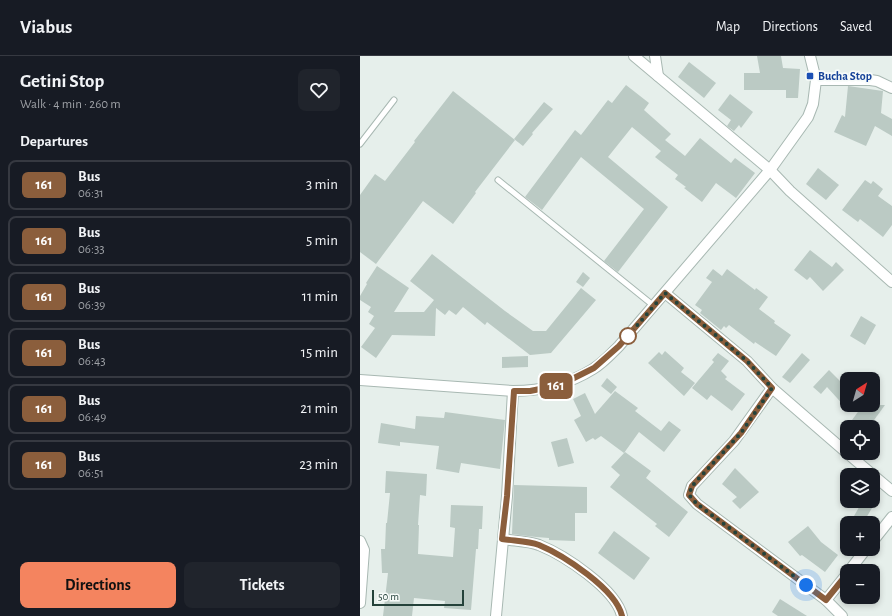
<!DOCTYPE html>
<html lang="en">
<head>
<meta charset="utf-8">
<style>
  :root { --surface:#171b24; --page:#20242c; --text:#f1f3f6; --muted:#9ea1a6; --line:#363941; --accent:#f4845f }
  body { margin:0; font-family:"Alegreya Sans",sans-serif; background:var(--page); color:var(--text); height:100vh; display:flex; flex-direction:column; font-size:15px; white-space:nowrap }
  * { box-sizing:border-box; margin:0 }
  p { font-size:13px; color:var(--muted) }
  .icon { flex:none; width:22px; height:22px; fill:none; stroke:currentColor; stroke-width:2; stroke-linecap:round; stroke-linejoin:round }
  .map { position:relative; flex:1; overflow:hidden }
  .drawer { display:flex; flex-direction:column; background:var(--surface); width:360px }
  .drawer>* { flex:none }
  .badge { padding:0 8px; border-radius:6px; font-size:14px; line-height:26px }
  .needle { width:26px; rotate:37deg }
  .fabs { position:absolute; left:480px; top:316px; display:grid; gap:8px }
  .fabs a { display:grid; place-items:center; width:40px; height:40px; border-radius:8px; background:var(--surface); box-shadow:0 2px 6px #0003; font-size:20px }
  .scale { position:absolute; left:12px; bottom:10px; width:92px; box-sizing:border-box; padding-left:4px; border:2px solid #24423a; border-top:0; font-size:11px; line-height:14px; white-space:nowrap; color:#24423a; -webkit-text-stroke:3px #f7fbf9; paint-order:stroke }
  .you { position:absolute; width:20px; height:20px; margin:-10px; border:3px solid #fff; border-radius:50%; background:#1a73e8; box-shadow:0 0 0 6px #1a73e833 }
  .map>.badge { position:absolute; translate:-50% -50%; box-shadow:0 0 0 2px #fff }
  h2 { padding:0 20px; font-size:15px; line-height:36px }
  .round { display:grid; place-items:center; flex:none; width:42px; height:42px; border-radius:8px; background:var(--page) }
  .summary { display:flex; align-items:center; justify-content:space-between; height:68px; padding:0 20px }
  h1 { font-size:19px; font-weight:700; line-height:30px }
  .primary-button { display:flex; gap:8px; margin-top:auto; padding:8px 20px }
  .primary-button a { flex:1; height:46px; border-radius:8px; background:var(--accent); color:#111; font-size:16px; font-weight:700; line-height:46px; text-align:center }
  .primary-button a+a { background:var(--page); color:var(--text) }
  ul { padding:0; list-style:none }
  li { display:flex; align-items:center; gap:12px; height:50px; margin:0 8px 6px; padding:0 12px; border:2px solid var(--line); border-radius:8px }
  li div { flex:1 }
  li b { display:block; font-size:15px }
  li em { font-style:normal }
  li .badge { min-width:44px; font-weight:700; text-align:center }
  header { display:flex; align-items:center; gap:24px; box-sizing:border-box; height:56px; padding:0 20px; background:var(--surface); border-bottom:1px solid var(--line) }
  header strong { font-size:19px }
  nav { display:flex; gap:22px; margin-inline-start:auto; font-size:14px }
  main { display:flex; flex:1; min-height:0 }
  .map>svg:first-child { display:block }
</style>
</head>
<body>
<header>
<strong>Viabus</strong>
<nav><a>Map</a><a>Directions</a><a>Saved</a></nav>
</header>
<main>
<section class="drawer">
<div class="summary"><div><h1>Getini Stop</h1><p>Walk · 4 min · 260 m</p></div><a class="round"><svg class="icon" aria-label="heart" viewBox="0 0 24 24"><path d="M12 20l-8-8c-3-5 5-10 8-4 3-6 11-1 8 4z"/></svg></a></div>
<h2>Departures</h2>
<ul>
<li><span class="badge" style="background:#8b5e3c;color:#fff">161</span><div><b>Bus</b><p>06:31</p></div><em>3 min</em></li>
<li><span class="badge" style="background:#8b5e3c;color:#fff">161</span><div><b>Bus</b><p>06:33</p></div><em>5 min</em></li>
<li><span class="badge" style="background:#8b5e3c;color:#fff">161</span><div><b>Bus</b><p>06:39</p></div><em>11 min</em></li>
<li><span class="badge" style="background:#8b5e3c;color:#fff">161</span><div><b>Bus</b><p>06:43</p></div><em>15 min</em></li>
<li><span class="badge" style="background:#8b5e3c;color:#fff">161</span><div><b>Bus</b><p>06:49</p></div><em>21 min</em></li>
<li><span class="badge" style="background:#8b5e3c;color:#fff">161</span><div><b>Bus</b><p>06:51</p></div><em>23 min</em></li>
</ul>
<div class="primary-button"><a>Directions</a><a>Tickets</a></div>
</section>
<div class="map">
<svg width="532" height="560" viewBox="0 0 532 560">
  <rect width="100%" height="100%" fill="#e6efeb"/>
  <g fill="#bbcac4">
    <path d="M397,0h24l2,12 17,1 -2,29h-12v-8h-42v-17h16z"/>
    <path d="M329,6l27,21 -12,15 -26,-21z"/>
    <path d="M266,29l23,18 -5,7 27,24 -6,6 20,16 15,-18 31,25 4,-5 20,15 -19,25 -20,-15 -14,19 -18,-14 2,-1 -11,-8 3,-4 -23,-18 6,-6 -29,-24 -24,30 60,50 -50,65 -14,-11 40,-52 -63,-52 -39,53 -17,-13 50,-67 6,5 27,-35 4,3z"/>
    <path d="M488,30l35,5 -2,22 11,6v17l-17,-10 -9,20 -32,-14 8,-17 3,2z"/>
    <path d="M93,35l62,49 -40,52 1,1 -23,31 -30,-23 -47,63 -16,-12v-57l15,-21 10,7 30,-39 -1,-1z"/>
    <path d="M370,38l23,18 -12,16 -2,-3 -5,6 -7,-5 4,-6 -13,-10z"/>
    <path d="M184,46l9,7 -21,24 1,1 -10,12 -9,-7z"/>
    <path d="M458,112l21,17 -13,15 -20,-16z"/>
    <path d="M505,124l6,4 2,-3 10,8 -5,7 14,10v19l-9,12 -23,-18 -2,3 -16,-12z"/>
    <path d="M450,194l22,17 4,-5 8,8 -21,21 -13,-14 -3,3 -13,-10z"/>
    <path d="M72,198l73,57 28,20h13l35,-43 15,12 -45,53 -21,2 -43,-33 -2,3 -22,-18 -7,8 -7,-5 -4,5 -9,-7 -1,28 -43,-1 -16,23 -15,-11 14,-19 -6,-4 5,-8 -6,-4 3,-5 -11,-7v-4l7,-12 -1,-1 11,-17 32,22 -15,24h30l10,-12 -24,-19z"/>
    <path d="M353,213l9,7 5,-7 28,21 1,-2 12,9 -9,12 16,12 -1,2 17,12 -15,21 -21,-14 -1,2 -25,-19 -3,3 -2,-2 -3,4 -21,-17 2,-3 -7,-5 17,-23 -6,-4z"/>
    <path d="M223,216l7,6 -7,9 -7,-5z"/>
    <path d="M501,260l15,9 -11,20 -15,-9z"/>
    <path d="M305,295l19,17 -3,4 14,11 -11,13 -36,-33 11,-11 3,3z"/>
    <path d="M358,297l11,8 -8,10 6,6 -2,2 20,15 -13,17 -21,-16 -4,5 -15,-12 22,-26 -2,-2z"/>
    <path d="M442,297l8,7 -20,23 -8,-6z"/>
    <path d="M168,300v11l-26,1v-11z"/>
    <path d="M469,314l18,18v21l-20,-22 -6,7 -8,-7z"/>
    <path d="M247,322l10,9 -6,7 -10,-8z"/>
    <path d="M255,335l23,17 -3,3 26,20 8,-10 12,9 -17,22 -25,-20 -15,21 -23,-17 -6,4 -2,-2 -7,4 -12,-22 7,-4 -8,-17 12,-6 10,21z"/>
    <path d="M503,349h22l-16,22h-8l-9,-7z"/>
    <path d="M85,356l60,8 -5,49 -39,-6 -2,10 -23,-4 3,-23 -39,-4v4l-22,-3 3,-20 34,6 1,-13 28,2z"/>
    <path d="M207,382l7,25 -16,4 -7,-25z"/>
    <path d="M265,396l26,19 -5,7 42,34 -19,25 -14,-11 2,-2 -47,-37 10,-12 -9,-8z"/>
    <path d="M375,412l24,24 -19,17 -8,-8 5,-4 -15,-13z"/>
    <path d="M26,415l41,3 -1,22 -6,-1 -2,30h1l-1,29 35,3 2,-29 -5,-1 1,-22 32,1 -1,23h-3l-1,20h-2l-5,61 -27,-2 1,-7 -31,-3 -2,18h-29l5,-43h-6l-1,-24h4l1,-26h1l3,-30h-5z"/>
    <path d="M154,429l73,2v26h-12v28l-26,-1v-2l-13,-1 -24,-3z"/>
    <path d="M502,446l10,6 -9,15h-13z"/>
    <path d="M448,470l13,16 17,13 -13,17 -23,-17 -2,1 -12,-14z"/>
    <path d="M254,475l36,27 -16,22 -36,-27z"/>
    <path d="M420,543l27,17h-29l-6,-4z"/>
  </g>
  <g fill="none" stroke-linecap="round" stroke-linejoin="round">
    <g stroke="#a8b8b2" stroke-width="7">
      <g id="lane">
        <path d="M0,88l34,-44"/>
        <path d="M138,124l156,126"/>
      </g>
    </g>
    <g stroke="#a8b8b2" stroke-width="12">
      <g id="street">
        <path d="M274,0l136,114 20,21 102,91"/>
        <path d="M295,0l3,20"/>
        <path d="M456,24h54l7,1 15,7"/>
        <path d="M305,237l82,68 25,27 75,65"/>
        <path d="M0,324l153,11c29,0 56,-7 80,-22 10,-6 18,-15 26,-23l151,-176 38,-53 5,-13 3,-24 -6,-24"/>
        <path d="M412,332l-38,53 -42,45 -3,9 8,9 129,96 16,16"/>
        <path d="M487,397l26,22"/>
        <path d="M513,419l19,16"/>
        <path d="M143,483c11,2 25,2 36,6 25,10 77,44 83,71"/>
        <path d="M0,485l4,9 -4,53"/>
        <path d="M513,485l19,-24"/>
        <path d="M489,515l17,-22"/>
        <path d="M466,544l21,-26"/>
        <path d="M136,560l11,-120 6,-105"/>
      </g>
    </g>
    <use href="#lane" stroke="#fff" stroke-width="5"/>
    <use href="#street" stroke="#fff" stroke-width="10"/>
  </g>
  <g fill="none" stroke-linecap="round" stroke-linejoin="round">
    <g stroke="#fff" stroke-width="9">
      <path id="line" d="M262,560c-6,-27 -59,-61 -83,-71 -11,-4 -25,-4 -37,-6l5,-43 7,-105h16l30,-6 34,-17 25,-22 46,-53 82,68 25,27 -31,45 -49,53 -3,9 8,9 129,96 21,-26"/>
    </g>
    <use href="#line" stroke="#8b5e3c" stroke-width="6"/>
    <path stroke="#24423a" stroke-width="4" stroke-dasharray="0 7.2" d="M268,280l37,-43 82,68 25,27 -31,45 -49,53 -3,9 8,9 109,81"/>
  </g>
  <rect fill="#1a4fb4" stroke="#f7fbf9" stroke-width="1.5" x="446" y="16" width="8" height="8" rx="2"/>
  <circle fill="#fff" stroke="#8b5e3c" stroke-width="2" cx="268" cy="280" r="8"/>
  <g text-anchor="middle" stroke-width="3.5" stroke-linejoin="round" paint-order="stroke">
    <g font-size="12" font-weight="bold" fill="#164399" stroke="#f7fbf9" text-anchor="start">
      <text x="458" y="24">Bucha Stop</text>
    </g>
  </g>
</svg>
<div class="fabs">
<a><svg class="needle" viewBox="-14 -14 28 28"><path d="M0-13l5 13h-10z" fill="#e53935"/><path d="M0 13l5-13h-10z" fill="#9ea1a6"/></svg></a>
<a><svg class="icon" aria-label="locate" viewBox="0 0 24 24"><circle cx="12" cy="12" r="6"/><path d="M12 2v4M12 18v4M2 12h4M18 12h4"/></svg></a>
<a><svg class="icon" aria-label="layers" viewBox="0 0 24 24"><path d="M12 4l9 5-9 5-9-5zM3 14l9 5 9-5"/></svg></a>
<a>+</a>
<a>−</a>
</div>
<div class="scale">50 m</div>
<div class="you" style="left:446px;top:529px"></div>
<b class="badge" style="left:196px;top:330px;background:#8b5e3c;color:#fff">161</b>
</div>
</main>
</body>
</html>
